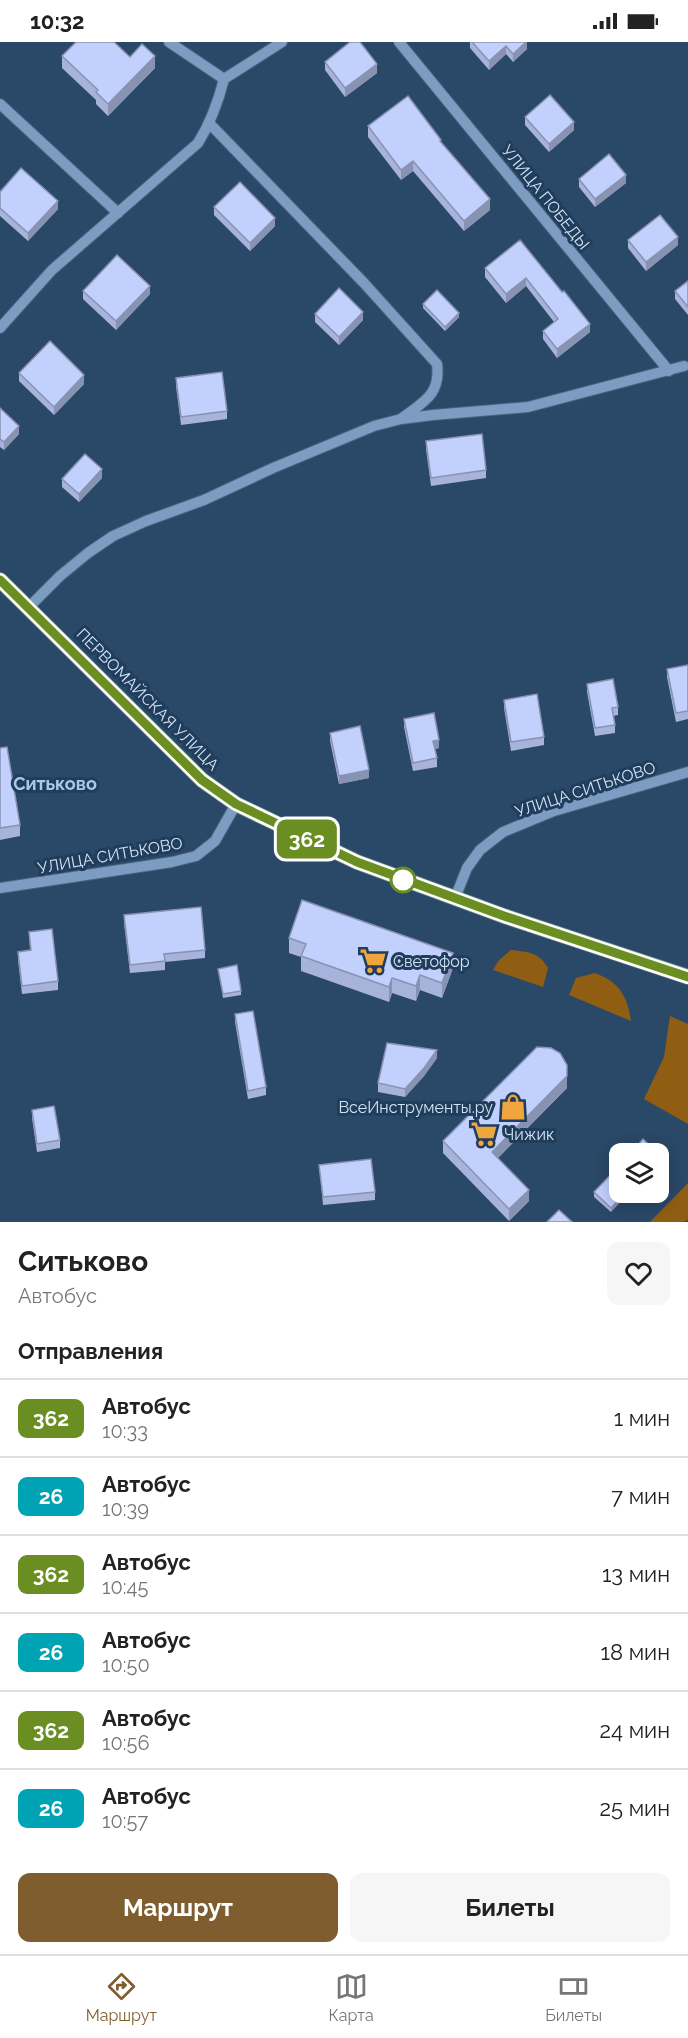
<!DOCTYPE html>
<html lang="ru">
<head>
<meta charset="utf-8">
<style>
  :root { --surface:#fff; --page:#f6f6f6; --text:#222; --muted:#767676; --line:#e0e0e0; --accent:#7f5d2f }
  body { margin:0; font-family:Raleway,sans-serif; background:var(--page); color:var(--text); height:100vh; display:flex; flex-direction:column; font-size:22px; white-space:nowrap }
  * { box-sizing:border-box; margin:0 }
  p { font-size:20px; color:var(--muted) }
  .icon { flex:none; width:33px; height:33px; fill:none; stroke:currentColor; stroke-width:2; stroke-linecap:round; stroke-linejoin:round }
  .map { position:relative; height:1180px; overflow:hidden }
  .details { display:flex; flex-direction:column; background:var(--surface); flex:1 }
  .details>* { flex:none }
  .badge { padding:0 12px; border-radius:9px; font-size:21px; line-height:39px }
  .controls { position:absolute; left:609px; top:1101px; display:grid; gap:12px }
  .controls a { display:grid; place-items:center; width:60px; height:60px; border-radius:12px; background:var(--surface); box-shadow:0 3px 15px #0003; font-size:30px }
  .map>.badge { position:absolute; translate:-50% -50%; box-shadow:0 0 0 3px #fff }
  h2 { padding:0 18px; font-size:22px; line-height:54px }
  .round { display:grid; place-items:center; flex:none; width:63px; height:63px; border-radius:12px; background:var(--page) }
  .headline { display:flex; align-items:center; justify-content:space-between; height:102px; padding:0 18px }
  h1 { font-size:28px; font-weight:700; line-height:45px }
  .button { display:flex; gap:12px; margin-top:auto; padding:12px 18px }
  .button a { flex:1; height:69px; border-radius:12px; background:var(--accent); color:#fff; font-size:24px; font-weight:700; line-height:69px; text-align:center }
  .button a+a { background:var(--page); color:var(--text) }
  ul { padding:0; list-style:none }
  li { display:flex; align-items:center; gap:18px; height:78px; padding:0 18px; border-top:2px solid var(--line) }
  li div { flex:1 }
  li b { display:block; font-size:22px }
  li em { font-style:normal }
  li .badge { min-width:66px; font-weight:700; text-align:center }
  .status { display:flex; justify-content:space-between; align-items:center; height:42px; padding:0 30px; background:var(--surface); direction:ltr }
  .status svg { height:16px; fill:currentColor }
  .dock { display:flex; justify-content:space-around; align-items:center; height:84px; border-top:2px solid var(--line); background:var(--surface); font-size:16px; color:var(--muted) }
  .dock a { display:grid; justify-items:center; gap:3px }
  .dock .on { color:var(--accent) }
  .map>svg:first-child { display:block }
</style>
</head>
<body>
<div class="status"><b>10:32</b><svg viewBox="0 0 49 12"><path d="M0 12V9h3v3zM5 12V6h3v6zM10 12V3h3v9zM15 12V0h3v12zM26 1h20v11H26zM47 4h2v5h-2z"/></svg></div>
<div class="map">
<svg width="688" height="1180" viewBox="0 0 688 1180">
  <rect width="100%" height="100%" fill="#2a4867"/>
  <g fill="#8f5e13">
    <path d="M511,908c17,2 28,2 37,18l-5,19 -50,-17 6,-10z"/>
    <path d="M595,931c24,9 32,22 36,48l-62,-26 7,-17z"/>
    <path d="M670,974l18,8v100l-44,-25 20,-42z"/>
    <path d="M688,1141v37l-5,2h-33z"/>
  </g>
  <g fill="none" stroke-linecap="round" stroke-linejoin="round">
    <g stroke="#4a647e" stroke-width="12">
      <g id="minor">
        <path d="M169,0l55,37"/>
        <path d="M399,0l270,329"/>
        <path d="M0,62l118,109"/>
        <path d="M210,82l154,159 73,81c4,31 -14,38 -36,55"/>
        <path d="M0,286l52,-58 146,-127c13,-21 20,-40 26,-64l58,-37"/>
        <path d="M29,565l31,-31 28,-23 25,-17 33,-15 58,-21 69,-32 101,-42 27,-7 32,-4 95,-8 156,-41"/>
        <path d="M0,846l172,-26 24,-6 19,-15 21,-37"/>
        <path d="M455,856l12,-30 13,-18 23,-18 51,-21 134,-39"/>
      </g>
    </g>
    <g stroke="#4a647e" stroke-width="16">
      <path id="major" d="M0,538l202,200 34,24 121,58 147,54 184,61"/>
    </g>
    <use href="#minor" stroke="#7c9dc1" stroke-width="10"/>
    <use href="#major" stroke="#89b18a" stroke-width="15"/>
  </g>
  <g fill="#a7b3da">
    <path d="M470,0h57v7l-14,13 -7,-8 -17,16 -19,-22z"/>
    <path d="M62,14l68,1 25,11 -47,48 -12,-12v-4l-34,-32z"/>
    <path d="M325,20l52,11 -32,24 -20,-27z"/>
    <path d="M525,75l49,13 -25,22 -24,-27z"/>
    <path d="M368,84l73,16 49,68 -26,21 -51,-60 -12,9 -33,-43z"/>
    <path d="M579,137l47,4 -31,24 -16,-20z"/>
    <path d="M0,150l58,17 -30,32 -28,-25z"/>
    <path d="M214,165l61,19 -25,25 -36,-36z"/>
    <path d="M520,198l70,92 -33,26 -14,-19v-8l11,-9 -28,-36 -20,17 -21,-26v-9z"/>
    <path d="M628,198l50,5 -32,26 -18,-23z"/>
    <path d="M688,239v34l-13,-16v-8z"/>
    <path d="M83,249l67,3 -34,36 -33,-31z"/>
    <path d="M423,262l36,13 -14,14 -22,-23z"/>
    <path d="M315,272l48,6 -24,25 -24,-23z"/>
    <path d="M19,331l65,11 -30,31 -35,-34z"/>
    <path d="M176,336l51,33v8l-46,6 -5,-39z"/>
    <path d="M0,366l19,26 -15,16 -4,-3z"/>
    <path d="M426,399l60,29v8l-55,8 -5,-37z"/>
    <path d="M102,436l-23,24 -17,-15v-8z"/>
    <path d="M688,623v54l-12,3 -9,-45v-8z"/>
    <path d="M587,642l31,23v8l-5,1 2,9v8l-20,3 -8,-44z"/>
    <path d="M504,658l40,37v8l-33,6 -7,-43z"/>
    <path d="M404,677l35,29 -4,1 2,9v9l-24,4 -9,-44z"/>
    <path d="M330,691l39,45 -30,6 -9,-43z"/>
    <path d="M0,706l20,77v11l-20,4z"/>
    <path d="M124,873l81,35v8l-40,4v8l-35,3 -6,-50z"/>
    <path d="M29,890l29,49v9l-36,4 -4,-34v-8l12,-2z"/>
    <path d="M289,896l164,30 -11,30 -22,-8 -4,11 -24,-8 -3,9 -88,-31v-14l-12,-4z"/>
    <path d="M218,927l23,22v4l-18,3z"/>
    <path d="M235,972l31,73v8l-18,4 -13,-77z"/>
    <path d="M437,1016l-13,18 -19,21 -27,-5v-9z"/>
    <path d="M567,1046l-69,70 31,43 -20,20 -66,-68v-12z"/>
    <path d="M32,1068l28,30v8l-23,4 -5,-34z"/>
    <path d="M319,1123l56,27v8l-52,5z"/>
    <path d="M620,1123l-9,47 -17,-15v-5z"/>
  </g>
  <g fill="#8892b1">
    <path d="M526,0h1v7l-14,13v-8z"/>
    <path d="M506,4v8l-17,16v-9z"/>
    <path d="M155,14v12l-47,48v-12z"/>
    <path d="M377,22v9l-32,24v-9z"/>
    <path d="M574,80v8l-25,22v-8z"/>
    <path d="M413,119v10l-12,9v-10z"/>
    <path d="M626,133v8l-31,24v-8z"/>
    <path d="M490,157v11l-26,21v-10z"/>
    <path d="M58,159v8l-30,32v-8z"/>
    <path d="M275,176v8l-25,25v-8z"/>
    <path d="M678,195v8l-32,26v-9z"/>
    <path d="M526,236v8l-20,17v-9z"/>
    <path d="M150,244v8l-34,36v-9z"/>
    <path d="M363,270v8l-24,25v-8z"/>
    <path d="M459,271v4l-14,14v-4z"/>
    <path d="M590,282v8l-33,26v-9z"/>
    <path d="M84,333v9l-30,31v-8z"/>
    <path d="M19,384v8l-15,16v-8z"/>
    <path d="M102,427v9l-23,24v-8z"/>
    <path d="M439,698v8l-6,1v-8z"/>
    <path d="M369,728v8l-30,6v-8z"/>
    <path d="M453,911v15l-11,30v-15z"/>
    <path d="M420,933v15l-4,11v-15z"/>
    <path d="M392,936v15l-3,9v-15z"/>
    <path d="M437,1008v8l-13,18 -19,21v-8z"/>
    <path d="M567,1034v12l-75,76v-12z"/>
    <path d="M529,1148v11l-20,20v-12z"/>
    <path d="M626,1150h4l-19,20v-4z"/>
  </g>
  <g fill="#c2d0fd" stroke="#8892b1" stroke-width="1.5">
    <path d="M76,0h38l16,15 12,-13 13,12 -47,48 -12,-12 2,-2 -36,-34z"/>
    <path d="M350,0h10l17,22 -32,24 -20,-26z"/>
    <path d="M472,0h54l-13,12 -7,-8 -17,15z"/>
    <path d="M550,53l24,27 -25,22 -24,-27z"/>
    <path d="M408,54l33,44 -1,1 50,58 -26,22 -51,-60 -12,9 -33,-44z"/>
    <path d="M609,112l17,21 -31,24 -16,-20z"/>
    <path d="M21,126l37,33 -30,32 -28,-25v-16z"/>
    <path d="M240,140l35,36 -25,25 -36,-36z"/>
    <path d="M660,173l18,22 -32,25 -18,-22z"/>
    <path d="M520,198l42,52 2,-1 26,33 -33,25 -14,-18 15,-12 -32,-41 -20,16 -21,-26z"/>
    <path d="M117,213l33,31 -34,35 -33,-30z"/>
    <path d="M688,239v26l-13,-16z"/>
    <path d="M339,246l24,24 -24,25 -24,-23z"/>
    <path d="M437,248l22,23 -14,14 -22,-23z"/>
    <path d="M50,299l34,34 -30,32 -35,-34z"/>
    <path d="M222,330l5,39 -46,6 -5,-39z"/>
    <path d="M0,366l19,18 -15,16 -4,-3z"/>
    <path d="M482,392l4,36 -55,8 -5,-37z"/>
    <path d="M85,412l17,15 -23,25 -17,-15z"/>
    <path d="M688,623v46l-12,2 -9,-44z"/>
    <path d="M613,637l5,28 -6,1 3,17 -20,3 -8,-44z"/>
    <path d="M537,652l7,43 -33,5 -7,-42z"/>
    <path d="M434,671l5,27 -6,1 4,17 -24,5 -9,-44z"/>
    <path d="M360,684l9,44 -30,6 -9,-43z"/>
    <path d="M7,705l13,78 -20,3v-80z"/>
    <path d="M302,858l151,53 -11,30 -22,-8 -4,11 -24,-8 -3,9 -88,-31 5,-12 -17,-6z"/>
    <path d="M201,865l4,43 -41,4 1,7 -35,4 -6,-50z"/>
    <path d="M52,887l6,52 -36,5 -4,-34 13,-2 -2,-18z"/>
    <path d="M237,923l4,26 -18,3 -5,-25z"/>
    <path d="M253,969l13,76 -18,4 -13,-77z"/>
    <path d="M387,1001l50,7 -13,18 -19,21 -27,-6z"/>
    <path d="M537,1005l14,1 9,5 7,12v11l-75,76 37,38 -20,19 -66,-68z"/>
    <path d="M54,1064l6,34 -23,4 -5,-34z"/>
    <path d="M643,1097l15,15h-28z"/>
    <path d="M371,1117l4,33 -52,5 -4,-32z"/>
    <path d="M620,1123v27h6l-15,16 -17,-16z"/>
    <path d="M559,1168l13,12h-25z"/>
  </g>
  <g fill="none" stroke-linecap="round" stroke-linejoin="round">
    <g stroke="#fff" stroke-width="14">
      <path id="line" d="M0,538l202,200 34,24 121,58 147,54 184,61"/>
    </g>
    <use href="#line" stroke="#6b8e23" stroke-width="9"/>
  </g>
  <defs>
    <g id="supermarket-bare" transform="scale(2.07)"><path d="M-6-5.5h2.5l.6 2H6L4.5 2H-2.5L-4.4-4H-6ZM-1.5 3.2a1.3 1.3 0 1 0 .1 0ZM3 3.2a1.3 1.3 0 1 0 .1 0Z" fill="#f0a63f" stroke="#203d5c" stroke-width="2.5" paint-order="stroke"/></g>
    <g id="shop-bare" transform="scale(2.07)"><path d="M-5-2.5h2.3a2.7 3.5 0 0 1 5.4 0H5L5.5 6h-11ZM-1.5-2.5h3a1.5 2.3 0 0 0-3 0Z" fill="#f0a63f" stroke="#203d5c" stroke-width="2.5" paint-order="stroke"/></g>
  </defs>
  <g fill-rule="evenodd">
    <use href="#supermarket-bare" x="373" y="919"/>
    <use href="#shop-bare" x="513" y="1065"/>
    <use href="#supermarket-bare" x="484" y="1092"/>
  </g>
  <circle fill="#fff" stroke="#6b8e23" stroke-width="3" cx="403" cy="838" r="12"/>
  <g text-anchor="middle" stroke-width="6" stroke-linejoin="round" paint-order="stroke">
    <g font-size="16" fill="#d2e3f6" stroke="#203d5c">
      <text transform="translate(546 155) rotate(51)" y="6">УЛИЦА ПОБЕДЫ</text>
      <text transform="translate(148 657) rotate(45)" y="6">ПЕРВОМАЙСКАЯ УЛИЦА</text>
      <text transform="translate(585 747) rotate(-18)" y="6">УЛИЦА СИТЬКОВО</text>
      <text transform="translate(110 813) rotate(-10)" y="6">УЛИЦА СИТЬКОВО</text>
    </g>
    <g font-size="16" fill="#d2e3f6" stroke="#203d5c" text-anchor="start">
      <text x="393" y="925">Светофор</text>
      <text x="493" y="1071" text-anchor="end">ВсеИнструменты.ру</text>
      <text x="504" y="1098">Чижик</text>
    </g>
    <g font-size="18" font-weight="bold" fill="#a6c8ed" stroke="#203d5c">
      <text x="55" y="748">Ситьково</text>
    </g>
  </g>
</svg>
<div class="controls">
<a><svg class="icon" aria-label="layers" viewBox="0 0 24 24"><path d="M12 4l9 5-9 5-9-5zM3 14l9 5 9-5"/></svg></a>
</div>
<b class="badge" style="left:307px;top:797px;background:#6b8e23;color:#fff">362</b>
</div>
<section class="details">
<div class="headline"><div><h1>Ситьково</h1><p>Автобус</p></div><a class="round"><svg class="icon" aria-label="heart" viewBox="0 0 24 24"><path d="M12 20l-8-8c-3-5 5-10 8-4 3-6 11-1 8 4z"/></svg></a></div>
<h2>Отправления</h2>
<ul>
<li><span class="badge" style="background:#6b8e23;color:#fff">362</span><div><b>Автобус</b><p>10:33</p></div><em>1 мин</em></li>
<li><span class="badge" style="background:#00a3b4;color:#fff">26</span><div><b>Автобус</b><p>10:39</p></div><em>7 мин</em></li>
<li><span class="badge" style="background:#6b8e23;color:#fff">362</span><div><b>Автобус</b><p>10:45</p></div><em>13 мин</em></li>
<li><span class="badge" style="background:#00a3b4;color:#fff">26</span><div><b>Автобус</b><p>10:50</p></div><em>18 мин</em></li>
<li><span class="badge" style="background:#6b8e23;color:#fff">362</span><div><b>Автобус</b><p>10:56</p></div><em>24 мин</em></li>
<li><span class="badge" style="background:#00a3b4;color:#fff">26</span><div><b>Автобус</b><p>10:57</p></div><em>25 мин</em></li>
</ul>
<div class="button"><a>Маршрут</a><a>Билеты</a></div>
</section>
<nav class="dock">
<a class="on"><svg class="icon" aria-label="directions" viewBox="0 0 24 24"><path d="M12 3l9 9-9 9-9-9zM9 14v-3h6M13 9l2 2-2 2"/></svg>Маршрут</a>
<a><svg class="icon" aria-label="map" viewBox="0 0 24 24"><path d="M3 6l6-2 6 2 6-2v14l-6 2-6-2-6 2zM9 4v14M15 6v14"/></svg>Карта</a>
<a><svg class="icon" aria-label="tickets" viewBox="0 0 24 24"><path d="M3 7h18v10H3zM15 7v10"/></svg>Билеты</a>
</nav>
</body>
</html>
